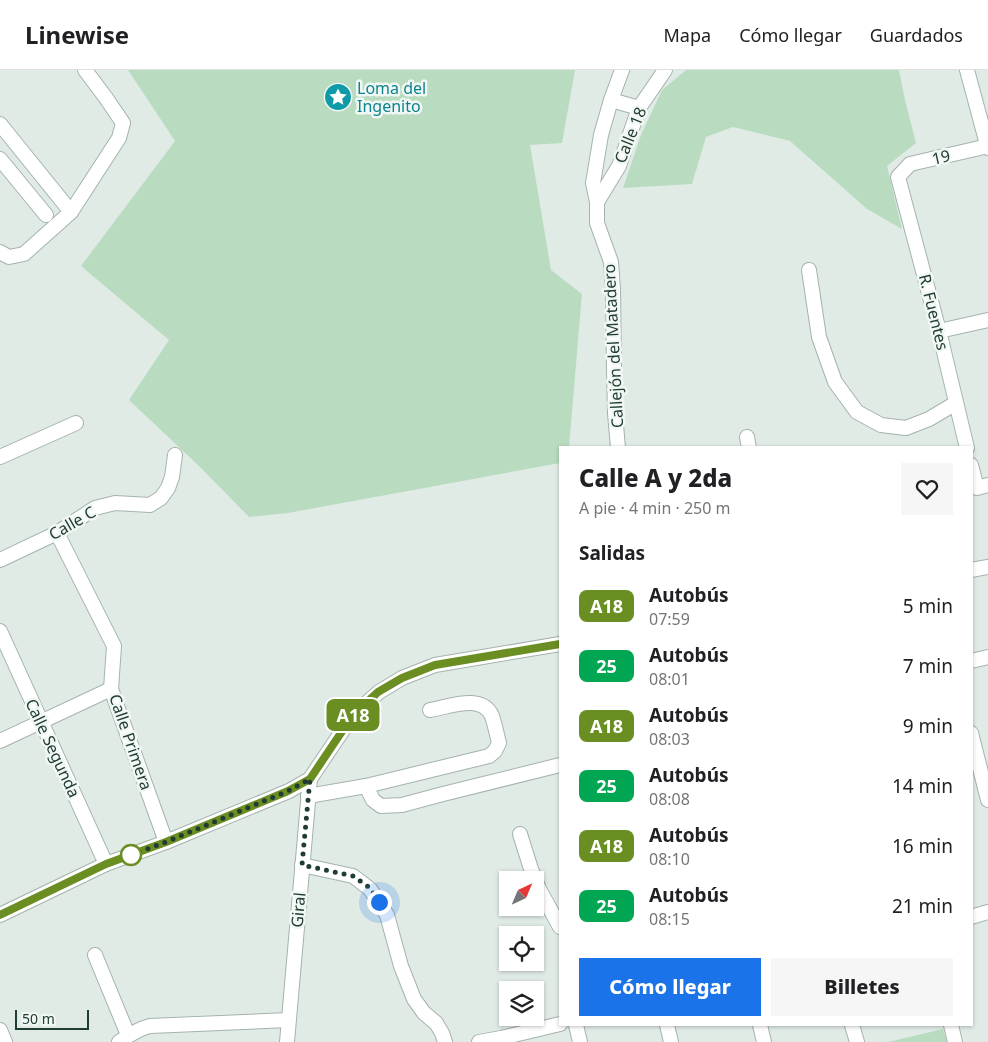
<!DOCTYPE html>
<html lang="es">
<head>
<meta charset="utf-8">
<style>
  :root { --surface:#fff; --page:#f6f6f6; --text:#202124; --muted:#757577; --line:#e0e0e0; --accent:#1a73e8 }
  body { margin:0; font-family:"Noto Sans",sans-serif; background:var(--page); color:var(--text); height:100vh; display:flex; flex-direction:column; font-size:19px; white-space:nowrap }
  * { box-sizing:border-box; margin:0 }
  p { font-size:16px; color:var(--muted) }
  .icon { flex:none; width:28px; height:28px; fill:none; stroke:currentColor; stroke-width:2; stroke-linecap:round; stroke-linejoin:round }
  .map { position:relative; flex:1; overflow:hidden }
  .details { position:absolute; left:559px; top:376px; width:414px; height:580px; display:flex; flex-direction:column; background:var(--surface); border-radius:0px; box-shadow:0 1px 4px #0004 }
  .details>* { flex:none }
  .badge { padding:0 10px; border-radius:8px; font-size:18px; line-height:32px }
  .needle { width:32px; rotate:44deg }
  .controls { position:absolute; left:499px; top:801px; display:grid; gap:10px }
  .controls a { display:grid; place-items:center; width:45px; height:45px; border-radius:0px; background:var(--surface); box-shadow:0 1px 4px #0004; font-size:25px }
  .scale { position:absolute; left:15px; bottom:12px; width:74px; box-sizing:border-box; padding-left:5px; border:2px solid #213c33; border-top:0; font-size:14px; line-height:18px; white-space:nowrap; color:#213c33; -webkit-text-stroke:4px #f1f8f4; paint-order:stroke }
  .you { position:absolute; width:25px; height:25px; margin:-12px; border:4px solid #fff; border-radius:50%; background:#1a73e8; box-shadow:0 0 0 8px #1a73e833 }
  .map>.badge { position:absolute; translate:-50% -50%; box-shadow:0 0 0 2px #fff }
  h2 { padding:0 20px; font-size:19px; line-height:45px }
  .round { display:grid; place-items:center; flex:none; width:52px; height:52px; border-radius:0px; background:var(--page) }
  .head { display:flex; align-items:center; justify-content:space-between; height:85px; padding:0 20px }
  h1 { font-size:24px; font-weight:800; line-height:38px }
  .action { display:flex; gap:10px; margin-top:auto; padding:10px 20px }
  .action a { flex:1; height:58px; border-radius:0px; background:var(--accent); color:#fff; font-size:20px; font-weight:800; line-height:58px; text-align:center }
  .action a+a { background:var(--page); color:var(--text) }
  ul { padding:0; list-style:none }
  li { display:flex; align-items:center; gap:15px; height:60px; padding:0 20px }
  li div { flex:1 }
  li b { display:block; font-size:19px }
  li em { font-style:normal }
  li .badge { min-width:55px; font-weight:700; text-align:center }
  header { display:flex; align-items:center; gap:30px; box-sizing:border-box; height:70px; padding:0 25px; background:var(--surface); border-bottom:1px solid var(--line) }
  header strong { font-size:24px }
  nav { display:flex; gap:28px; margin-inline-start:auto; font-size:18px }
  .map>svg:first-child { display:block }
</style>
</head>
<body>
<header>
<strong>Linewise</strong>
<nav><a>Mapa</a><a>Cómo llegar</a><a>Guardados</a></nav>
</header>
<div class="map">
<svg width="988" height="972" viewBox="0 0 988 972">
  <rect width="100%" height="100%" fill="#e1ebe6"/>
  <g fill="#b9dcc1">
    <path d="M128,0h447l-13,73 -32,2 21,125 31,24 -13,153 -9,1v15l-272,50 -39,4 -49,-50 -71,-67 40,-60 -88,-74 94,-125z"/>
    <path d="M686,0h213l6,30 11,43 -29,23 15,63 -35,-20 -77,-68 -57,-14 -27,10 -14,47 -69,4 18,-53 21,-45z"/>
    <path d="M943,959l4,13h-59z"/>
  </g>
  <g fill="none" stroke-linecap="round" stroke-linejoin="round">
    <g stroke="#a4b3ad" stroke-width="16">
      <g id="minor">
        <path d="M967,0l21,78"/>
        <path d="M611,30l28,8"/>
        <path d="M0,54l71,88 -47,42 -15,3 -9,-5"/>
        <path d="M0,89l46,56"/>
        <path d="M597,132l22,-36 20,-58 26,-38"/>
        <path d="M71,142l48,-74 4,-15 -17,-25 -21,-28"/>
        <path d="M809,200l10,67 16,45 22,30 24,13 25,3 23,-9 27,-16"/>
        <path d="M939,261l49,-11"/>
        <path d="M747,367l2,11"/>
        <path d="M618,378l-3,-35 -1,-45 -1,-78 -2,-28 -14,-39v-21l-4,-19 8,-48 10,-35 11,-30"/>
        <path d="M967,378l-28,-117 -41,-154 12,-13 78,-18"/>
        <path d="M0,387l76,-34"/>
        <path d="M971,395l6,23 11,-3"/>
        <path d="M57,463l57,113 -3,43 55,153"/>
        <path d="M0,490l57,-27 38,-25 20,-5 35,2 11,-7 7,-10 4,-11 3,-22"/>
        <path d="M971,500l17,-3"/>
        <path d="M0,561l106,233"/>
        <path d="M971,591l17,-4"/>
        <path d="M971,663l17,67"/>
        <path d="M0,671l111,-52"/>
        <path d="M366,716l7,14 8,6 21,-1 41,-11 117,-29"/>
        <path d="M308,726l58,-10 123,-30 6,-5 4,-8c-2,-8 -4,-18 -7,-27 -10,-23 -43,-9 -62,-6"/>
        <path d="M520,764l11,35 8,20 21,38"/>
        <path d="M302,795l51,11 17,13 17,26 14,51 13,33 10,14 12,10 6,10 3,9"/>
        <path d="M0,845l106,-51 60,-22 123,-51 21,-12"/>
        <path d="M971,847l17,-5"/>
        <path d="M95,885l33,80"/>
        <path d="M576,955l4,17"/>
        <path d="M667,955l4,17"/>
        <path d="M760,955l4,17"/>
        <path d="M852,955l5,17"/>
        <path d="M951,955l4,17"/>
        <path d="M0,960l5,12"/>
        <path d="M119,972c10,-7 19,-13 31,-16l138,-6"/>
        <path d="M287,972l23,-263 43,-64 26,-23 23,-14 33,-13 125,-21"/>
        <path d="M479,972l22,-4 59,-14"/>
      </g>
    </g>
    <use href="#minor" stroke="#fff" stroke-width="14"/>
  </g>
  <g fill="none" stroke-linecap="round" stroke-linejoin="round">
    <g stroke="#fff" stroke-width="11">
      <path id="line" d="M0,845l106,-51 60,-22 122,-51 22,-12 43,-64 25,-23 24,-14 33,-13 125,-21"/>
    </g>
    <use href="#line" stroke="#6b8e23" stroke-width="8"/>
    <path stroke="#213c33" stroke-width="5" stroke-dasharray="0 9" d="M131,785l35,-13 122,-51 22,-12 -8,86 51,11 17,12 9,14"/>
  </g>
  <defs>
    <g id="sight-disc" transform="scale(1.4375)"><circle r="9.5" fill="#0f9aa8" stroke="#f1f8f4"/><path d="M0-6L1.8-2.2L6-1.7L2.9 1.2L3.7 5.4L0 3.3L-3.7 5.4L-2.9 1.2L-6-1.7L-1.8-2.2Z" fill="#fff"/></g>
  </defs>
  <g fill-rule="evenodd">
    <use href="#sight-disc" x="338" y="27"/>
  </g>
  <circle fill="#fff" stroke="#6b8e23" stroke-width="2.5" cx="131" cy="785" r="10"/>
  <g text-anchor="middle" stroke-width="5" stroke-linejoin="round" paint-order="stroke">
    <g font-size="16" fill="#0d838f" stroke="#f1f8f4" text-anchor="start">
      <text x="357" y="24">Loma del<tspan x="357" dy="18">Ingenito</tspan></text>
    </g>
    <g font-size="16" fill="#213c33" stroke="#f1f8f4">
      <text transform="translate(630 65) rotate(-68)" y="6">Calle 18</text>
      <text transform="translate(941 87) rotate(-13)" y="6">19</text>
      <text transform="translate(934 242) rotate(76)" y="6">R. Fuentes</text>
      <text transform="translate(613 276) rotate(-93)" y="6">Callejón del Matadero</text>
      <text transform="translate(72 453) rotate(-30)" y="6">Calle C</text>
      <text transform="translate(131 672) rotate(71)" y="6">Calle Primera</text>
      <text transform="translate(53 678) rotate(65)" y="6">Calle Segunda</text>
      <text transform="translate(298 840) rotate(-85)" y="6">Giral</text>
    </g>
  </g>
</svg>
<div class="controls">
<a><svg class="needle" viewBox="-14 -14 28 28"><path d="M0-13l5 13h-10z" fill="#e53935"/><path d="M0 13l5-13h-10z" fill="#757577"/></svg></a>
<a><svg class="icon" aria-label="locate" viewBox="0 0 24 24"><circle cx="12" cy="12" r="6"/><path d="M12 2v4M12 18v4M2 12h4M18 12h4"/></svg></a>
<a><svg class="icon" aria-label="layers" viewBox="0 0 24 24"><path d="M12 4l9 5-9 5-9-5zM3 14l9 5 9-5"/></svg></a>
</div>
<div class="scale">50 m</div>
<div class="you" style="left:379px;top:832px"></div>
<b class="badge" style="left:353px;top:645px;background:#6b8e23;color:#fff">A18</b>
<section class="details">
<div class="head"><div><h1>Calle A y 2da</h1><p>A pie · 4 min · 250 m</p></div><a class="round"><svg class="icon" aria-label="heart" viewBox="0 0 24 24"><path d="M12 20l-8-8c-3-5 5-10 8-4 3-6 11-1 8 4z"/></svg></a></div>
<h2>Salidas</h2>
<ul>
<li><span class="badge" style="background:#6b8e23;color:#fff">A18</span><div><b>Autobús</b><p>07:59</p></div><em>5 min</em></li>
<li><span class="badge" style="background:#00a651;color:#fff">25</span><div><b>Autobús</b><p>08:01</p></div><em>7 min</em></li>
<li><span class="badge" style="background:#6b8e23;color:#fff">A18</span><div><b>Autobús</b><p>08:03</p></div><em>9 min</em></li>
<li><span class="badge" style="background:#00a651;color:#fff">25</span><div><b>Autobús</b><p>08:08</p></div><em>14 min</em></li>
<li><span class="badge" style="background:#6b8e23;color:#fff">A18</span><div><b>Autobús</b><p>08:10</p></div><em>16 min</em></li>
<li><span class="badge" style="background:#00a651;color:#fff">25</span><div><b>Autobús</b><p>08:15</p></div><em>21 min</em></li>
</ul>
<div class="action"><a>Cómo llegar</a><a>Billetes</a></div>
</section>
</div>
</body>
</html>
